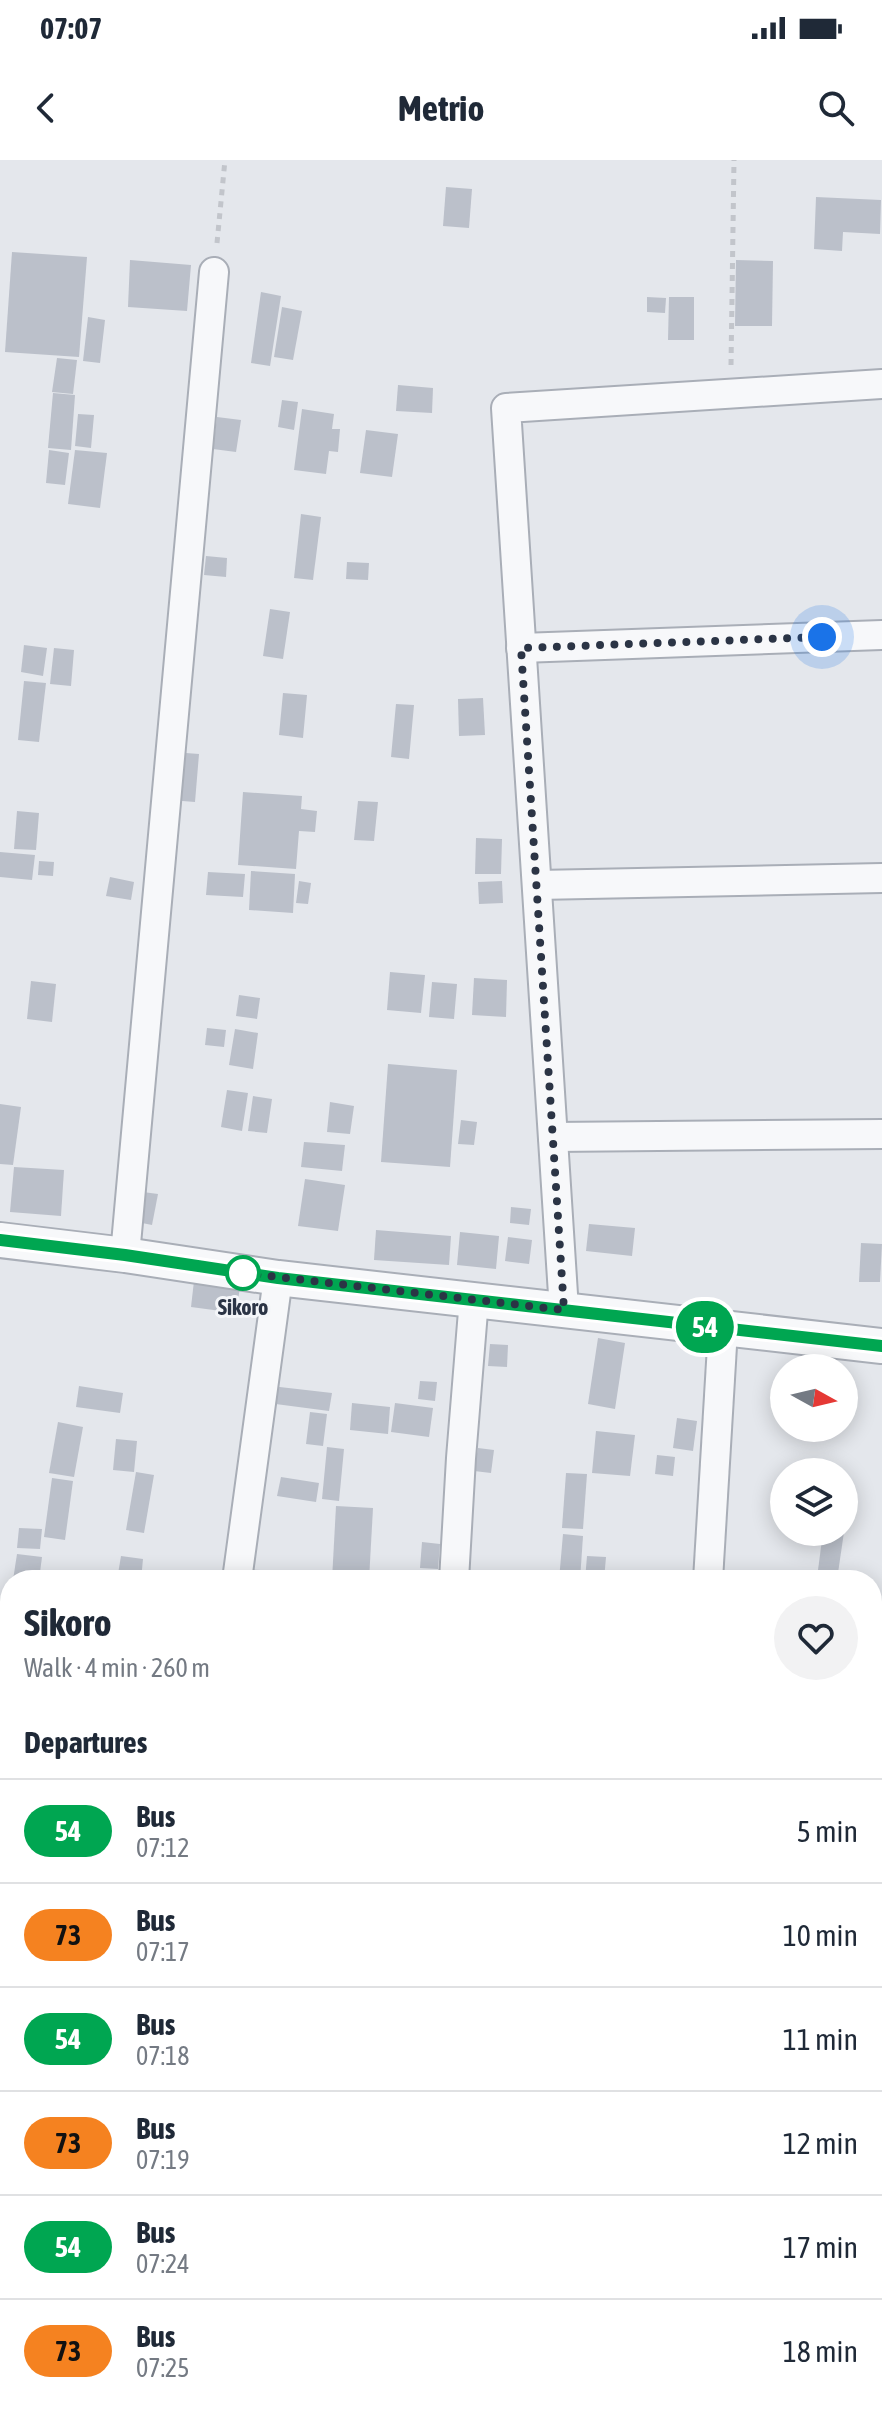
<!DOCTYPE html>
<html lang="en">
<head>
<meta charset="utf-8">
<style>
  :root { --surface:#fff; --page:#f2f2f3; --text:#1f2937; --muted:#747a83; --line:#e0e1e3 }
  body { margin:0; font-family:"Asap Condensed",sans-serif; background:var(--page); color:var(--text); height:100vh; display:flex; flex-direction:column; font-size:30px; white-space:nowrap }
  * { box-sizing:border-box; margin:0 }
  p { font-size:26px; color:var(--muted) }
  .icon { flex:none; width:44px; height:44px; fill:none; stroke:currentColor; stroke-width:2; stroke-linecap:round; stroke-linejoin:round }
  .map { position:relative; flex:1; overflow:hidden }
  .side { position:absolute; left:0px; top:1410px; width:882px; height:848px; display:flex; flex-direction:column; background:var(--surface); border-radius:32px 32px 0 0; box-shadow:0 4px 20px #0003 }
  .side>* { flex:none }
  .badge { padding:0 16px; border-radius:26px; font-size:28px; line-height:52px }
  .needle { width:52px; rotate:98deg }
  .controls { position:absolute; left:770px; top:1194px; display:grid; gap:16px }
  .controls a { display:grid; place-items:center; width:88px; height:88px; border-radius:50%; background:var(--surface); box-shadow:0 4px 20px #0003; font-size:40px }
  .you { position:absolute; width:40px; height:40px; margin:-20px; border:6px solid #fff; border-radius:50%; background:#1a73e8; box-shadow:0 0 0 12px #1a73e833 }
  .map>.badge { position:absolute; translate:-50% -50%; box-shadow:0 0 0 4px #fff }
  h2 { padding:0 24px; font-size:30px; line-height:72px }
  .round { display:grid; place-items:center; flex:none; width:84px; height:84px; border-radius:42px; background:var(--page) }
  .headline { display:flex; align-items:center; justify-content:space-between; height:136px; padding:0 24px }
  h1 { font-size:38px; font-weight:700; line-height:60px }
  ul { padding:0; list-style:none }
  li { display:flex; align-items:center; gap:24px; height:104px; padding:0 24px; border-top:2px solid var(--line) }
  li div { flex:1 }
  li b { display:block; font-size:30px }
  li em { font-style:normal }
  li .badge { min-width:88px; font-weight:700; text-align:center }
  .status { display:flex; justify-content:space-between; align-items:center; height:56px; padding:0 40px; background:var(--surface); direction:ltr }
  .status svg { height:22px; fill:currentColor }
  header { display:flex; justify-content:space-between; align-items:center; height:104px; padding:0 24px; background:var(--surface); font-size:36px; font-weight:700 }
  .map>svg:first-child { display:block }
</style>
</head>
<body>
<div class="status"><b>07:07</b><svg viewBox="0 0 49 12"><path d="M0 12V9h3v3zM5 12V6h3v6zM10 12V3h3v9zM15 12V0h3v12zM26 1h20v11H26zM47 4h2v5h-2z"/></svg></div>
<header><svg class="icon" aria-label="back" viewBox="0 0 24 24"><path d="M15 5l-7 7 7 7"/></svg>Metrio<svg class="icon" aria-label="search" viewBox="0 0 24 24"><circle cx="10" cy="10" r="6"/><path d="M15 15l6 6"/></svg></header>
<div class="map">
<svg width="882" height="2258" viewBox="0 0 882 2258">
  <rect width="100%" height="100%" fill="#e4e7ec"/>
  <g fill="#bbc0ca">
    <path d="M446,27l26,2 -3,39 -26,-2z"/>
    <path d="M816,37l65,3 -1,34 -37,-2 -1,19 -28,-2z"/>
    <path d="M12,92l75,5 -8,100 -74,-5z"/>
    <path d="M130,100l61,5 -4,46 -59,-4z"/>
    <path d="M736,100l37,1 -1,65h-37z"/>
    <path d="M261,132l20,4 -11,70 -19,-3z"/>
    <path d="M647,137l19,1 -1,15 -18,-1z"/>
    <path d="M669,137h25v43h-26z"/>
    <path d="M282,147l20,4 -9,49 -19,-3z"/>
    <path d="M88,157l17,3 -5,43 -17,-2z"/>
    <path d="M57,198l20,2 -4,34 -21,-2z"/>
    <path d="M398,225l35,3 -1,25 -36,-2z"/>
    <path d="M53,233l22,2 -4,55 -23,-2z"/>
    <path d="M282,240l16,2 -4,28 -16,-3z"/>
    <path d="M302,249l32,5 -2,15h8l-2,23 -9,-1 -3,23 -32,-4z"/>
    <path d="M78,254l16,1 -3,33 -16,-2z"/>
    <path d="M217,257l24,3 -5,32 -23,-3z"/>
    <path d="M366,270l32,4 -6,43 -32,-4z"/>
    <path d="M49,290l20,3 -4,32 -19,-2z"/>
    <path d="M75,290l32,3 -7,55 -32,-4z"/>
    <path d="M301,354l20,3 -8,63 -19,-2z"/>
    <path d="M206,396l21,2 -1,19 -22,-2z"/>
    <path d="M347,402l22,1 -1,17 -22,-1z"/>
    <path d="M270,449l20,3 -7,47 -20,-3z"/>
    <path d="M24,485l23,3 -4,28 -22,-4z"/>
    <path d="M54,488l20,2 -3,36 -21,-2z"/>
    <path d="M24,521l22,2 -7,59 -21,-2z"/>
    <path d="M283,533l24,2 -4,43 -24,-3z"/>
    <path d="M483,538l2,37 -26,1 -1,-37z"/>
    <path d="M396,544l18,1 -5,54 -18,-2z"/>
    <path d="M173,592l26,2 -4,48 -25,-2z"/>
    <path d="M243,632l59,4 -1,13 16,2 -2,21 -16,-1 -3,38 -58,-4z"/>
    <path d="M358,641l20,1 -4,39 -20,-1z"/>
    <path d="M17,651l22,2 -3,37 -22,-1z"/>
    <path d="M476,678l26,1 -1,35h-26z"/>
    <path d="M0,692l35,3 -3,25 -32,-3z"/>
    <path d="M39,701l15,1 -1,14 -15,-1z"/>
    <path d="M251,711l44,3 -2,39 -44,-3z"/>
    <path d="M208,712l37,2 -2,23 -37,-2z"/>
    <path d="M110,717l24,5 -3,18 -25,-4z"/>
    <path d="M299,721l12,2 -3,21 -12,-1z"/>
    <path d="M502,721l1,22 -24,1 -1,-22z"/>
    <path d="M390,812l35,3 -4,38 -34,-3z"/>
    <path d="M474,818l33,2 -1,37 -34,-2z"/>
    <path d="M31,821l25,3 -4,38 -25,-3z"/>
    <path d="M432,822l25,2 -3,35 -25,-2z"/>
    <path d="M239,835l21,3 -3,21 -21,-3z"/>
    <path d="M207,868l19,2 -2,17 -19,-2z"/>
    <path d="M235,869l23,4 -5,36 -24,-4z"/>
    <path d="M388,904l69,6 -7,97 -69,-5z"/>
    <path d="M227,930l21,3 -6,38 -21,-4z"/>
    <path d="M253,936l19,3 -5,34 -19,-2z"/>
    <path d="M330,942l24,4 -4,28 -23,-2z"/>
    <path d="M0,944l21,3 -8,58 -13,-1z"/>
    <path d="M461,960l16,2 -3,23 -16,-1z"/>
    <path d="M304,982l41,3 -3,26 -41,-4z"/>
    <path d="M14,1007l50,3 -3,46 -51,-4z"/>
    <path d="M305,1019l40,6 -7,46 -40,-5z"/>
    <path d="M143,1032l15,2 -6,31 -15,-3z"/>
    <path d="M511,1047l20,2 -2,16 -19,-2z"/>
    <path d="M589,1064l46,4 -3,28 -46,-5z"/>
    <path d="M376,1070l75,6 -2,29 -75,-5z"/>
    <path d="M460,1072l39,4 -3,33 -39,-4z"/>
    <path d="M508,1077l24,3 -3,24 -24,-3z"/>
    <path d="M861,1083l21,1 -2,38h-21z"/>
    <path d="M194,1121l46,6 -4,26 -45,-6z"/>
    <path d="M598,1178l27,5 -10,66 -27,-5z"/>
    <path d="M490,1184l18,1 -1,22 -19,-1z"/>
    <path d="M420,1221l17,1 -2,19 -17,-2z"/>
    <path d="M79,1226l44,7 -3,20 -44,-6z"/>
    <path d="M271,1226l61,7 -3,18 -61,-8z"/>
    <path d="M352,1243l38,4 -2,27 -38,-4z"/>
    <path d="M395,1243l38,5 -4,29 -38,-5z"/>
    <path d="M310,1252l17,2 -4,32 -17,-2z"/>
    <path d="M677,1258l20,3 -4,30 -20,-3z"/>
    <path d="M58,1262l25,5 -9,50 -25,-4z"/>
    <path d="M596,1271l39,4 -5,41 -38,-3z"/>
    <path d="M116,1279l21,2 -3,31 -21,-2z"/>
    <path d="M327,1287l17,2 -5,52 -17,-2z"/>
    <path d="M478,1288l16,2 -3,23 -17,-2z"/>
    <path d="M657,1295l18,2 -2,19 -18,-2z"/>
    <path d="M136,1312l18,3 -10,58 -18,-3z"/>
    <path d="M566,1313l21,1 -4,55 -21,-1z"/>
    <path d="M281,1317l38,6 -3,19 -39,-6z"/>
    <path d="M52,1318l21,3 -8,59 -21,-3z"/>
    <path d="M336,1346l37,2 -4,72h-37z"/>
    <path d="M19,1368l23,1 -2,20 -23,-1z"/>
    <path d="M823,1372h21l-6,41 -20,-3z"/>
    <path d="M563,1374l20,2 -3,44h-21z"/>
    <path d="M422,1382l18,2 -2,25 -18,-1z"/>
    <path d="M17,1394l25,3 -3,23h-26z"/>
    <path d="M121,1396l22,3 -2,21h-24z"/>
    <path d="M587,1396l19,1 -2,23h-19z"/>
    <path d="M238,1409l50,2v9h-50z"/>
    <path d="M8,1429h2v30h-5z"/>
    <path d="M876,1460h6v40l-8,-1z"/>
    <path d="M872,1679l10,1v52l-10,-1z"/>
    <path d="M872,1791l10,1v34h-10z"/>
    <path d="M0,1896l10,2v63l-10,-2z"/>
    <path d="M872,2106l10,2 -4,60 -6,-1z"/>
    <rect x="368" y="2248" width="26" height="10"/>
    <rect x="578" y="2248" width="40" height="10"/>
  </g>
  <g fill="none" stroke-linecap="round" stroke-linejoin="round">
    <g stroke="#a9aeb7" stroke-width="32">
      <g id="minor">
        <path d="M521,488l361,-13"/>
        <path d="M537,725l345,-7"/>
        <path d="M553,977l329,-3"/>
        <path d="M125,1095l89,-983"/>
        <path d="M564,1150l-58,-902 376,-24"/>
        <path d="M237,1420l41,-302"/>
        <path d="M454,1420l7,-122 13,-159"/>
        <path d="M708,1420l15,-251"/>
        <path d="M0,1592l10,1"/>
        <path d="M0,2071l10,1"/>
        <path d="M171,2248v10"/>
        <path d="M783,2248v10"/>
        <path d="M872,2248l10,1"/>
      </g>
    </g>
    <g stroke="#a9aeb7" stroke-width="38">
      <path id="tertiary" d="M0,1080l125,15 153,23 604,68"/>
    </g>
    <g stroke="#c2c5cb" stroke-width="5" stroke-dasharray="6 6" stroke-linecap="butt">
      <path d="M217,83l8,-83"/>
      <path d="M731,205l3,-205"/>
    </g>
    <use href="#minor" stroke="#f7f8fa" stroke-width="28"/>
    <use href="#tertiary" stroke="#f7f8fa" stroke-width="34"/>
  </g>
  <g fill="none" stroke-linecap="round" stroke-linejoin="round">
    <g stroke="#fff" stroke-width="18">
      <path id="line" d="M0,1080l125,15 153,23 604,68"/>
    </g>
    <use href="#line" stroke="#00a651" stroke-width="12"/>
    <path stroke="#2b3445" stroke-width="8" stroke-dasharray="0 14.4" d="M243,1113l321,37 -43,-662 301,-11"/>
  </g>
  <circle fill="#fff" stroke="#00a651" stroke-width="4" cx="243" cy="1113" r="16"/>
  <g text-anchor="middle" stroke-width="6" stroke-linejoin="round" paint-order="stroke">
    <g font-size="22" font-weight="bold" fill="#2b3445" stroke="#f4f6f9">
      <text x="243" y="1155">Sikoro</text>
    </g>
  </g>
</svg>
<div class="controls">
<a><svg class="needle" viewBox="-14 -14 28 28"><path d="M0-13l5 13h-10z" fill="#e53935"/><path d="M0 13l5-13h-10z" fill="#747a83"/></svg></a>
<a><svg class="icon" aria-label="layers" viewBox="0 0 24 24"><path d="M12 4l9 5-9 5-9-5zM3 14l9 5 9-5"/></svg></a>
</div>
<div class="you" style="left:822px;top:477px"></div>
<b class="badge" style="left:705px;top:1167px;background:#00a651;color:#fff">54</b>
<section class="side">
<div class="headline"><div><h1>Sikoro</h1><p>Walk · 4 min · 260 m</p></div><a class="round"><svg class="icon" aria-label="heart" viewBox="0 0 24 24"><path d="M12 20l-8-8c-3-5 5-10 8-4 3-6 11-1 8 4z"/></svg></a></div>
<h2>Departures</h2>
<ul>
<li><span class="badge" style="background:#00a651;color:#fff">54</span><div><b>Bus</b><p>07:12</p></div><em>5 min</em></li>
<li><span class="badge" style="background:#f58220;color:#111">73</span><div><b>Bus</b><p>07:17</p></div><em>10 min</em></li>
<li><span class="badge" style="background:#00a651;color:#fff">54</span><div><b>Bus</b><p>07:18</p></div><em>11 min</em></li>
<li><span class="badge" style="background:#f58220;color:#111">73</span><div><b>Bus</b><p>07:19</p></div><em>12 min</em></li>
<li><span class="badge" style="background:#00a651;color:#fff">54</span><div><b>Bus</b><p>07:24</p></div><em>17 min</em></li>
<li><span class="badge" style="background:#f58220;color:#111">73</span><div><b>Bus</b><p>07:25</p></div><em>18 min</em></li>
</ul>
</section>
</div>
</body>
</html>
